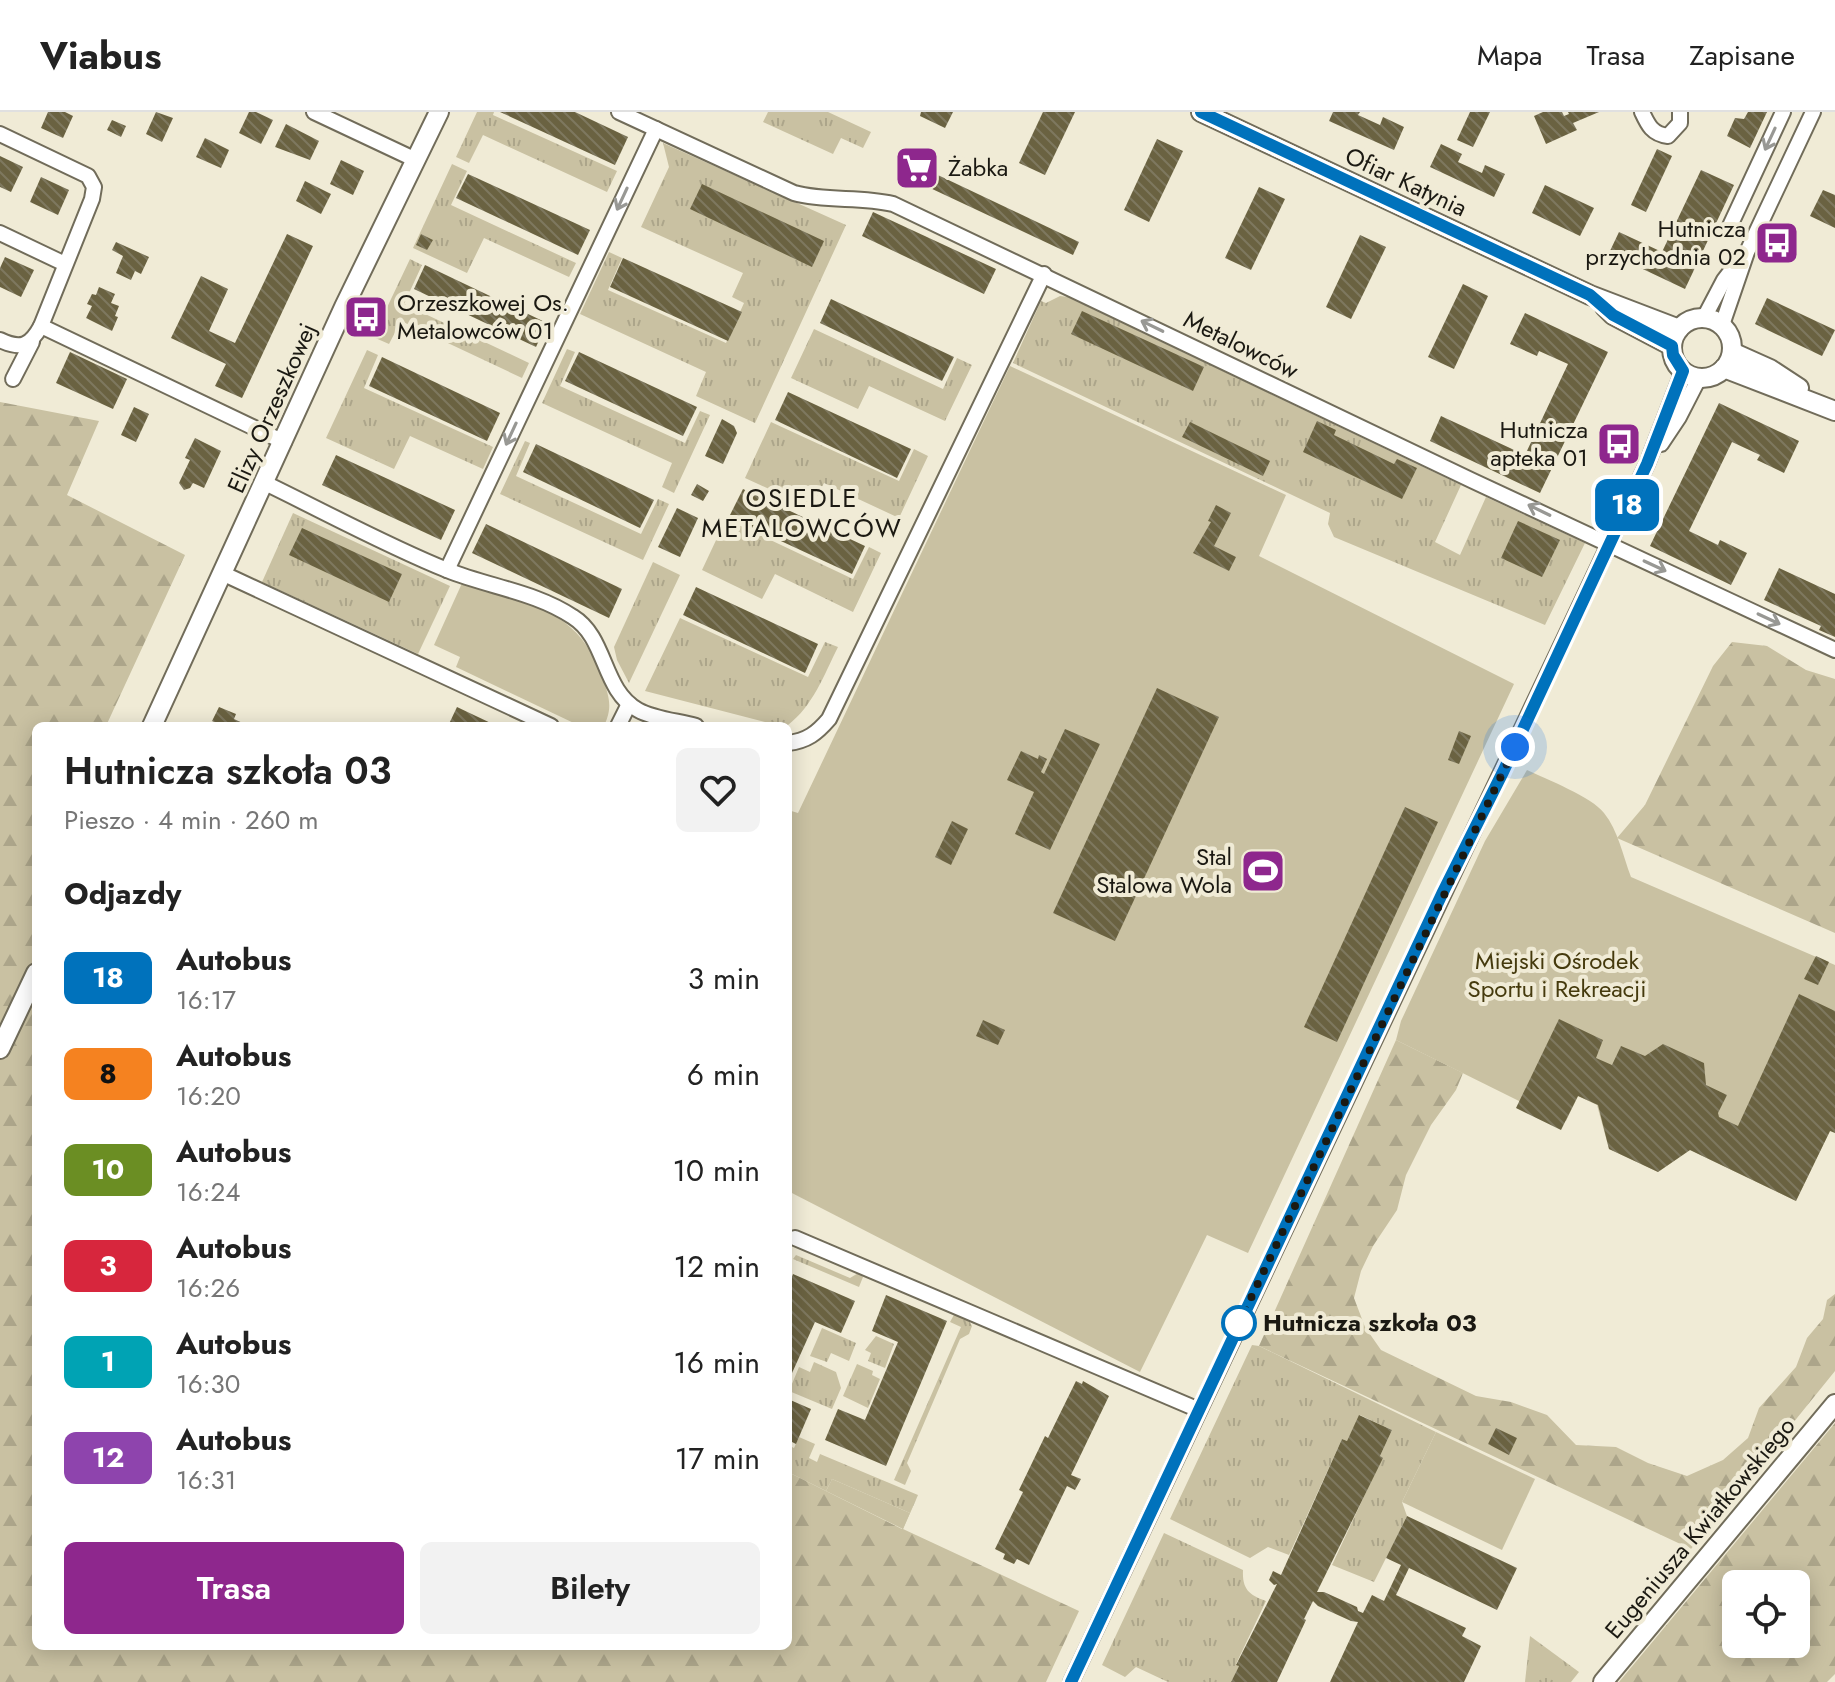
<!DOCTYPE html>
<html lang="pl">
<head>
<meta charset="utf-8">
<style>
  :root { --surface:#fff; --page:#f2f2f2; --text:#222; --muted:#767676; --line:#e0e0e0; --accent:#8e278d }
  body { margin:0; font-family:Jost,sans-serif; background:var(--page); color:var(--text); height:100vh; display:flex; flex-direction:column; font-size:30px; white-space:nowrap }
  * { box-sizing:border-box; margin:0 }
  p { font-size:26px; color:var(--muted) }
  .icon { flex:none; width:44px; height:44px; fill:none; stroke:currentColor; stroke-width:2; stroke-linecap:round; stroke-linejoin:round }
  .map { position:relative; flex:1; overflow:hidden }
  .side { position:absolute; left:32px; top:610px; width:760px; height:928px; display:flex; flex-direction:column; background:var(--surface); border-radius:12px; box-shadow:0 4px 20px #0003 }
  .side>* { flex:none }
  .badge { padding:0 16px; border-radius:12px; font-size:28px; line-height:52px }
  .buttons { position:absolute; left:1722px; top:1458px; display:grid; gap:16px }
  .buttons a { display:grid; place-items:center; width:88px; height:88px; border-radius:12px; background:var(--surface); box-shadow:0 4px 20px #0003; font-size:40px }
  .you { position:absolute; width:40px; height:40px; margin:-20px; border:6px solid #fff; border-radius:50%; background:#1a73e8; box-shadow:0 0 0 12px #1a73e833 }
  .map>.badge { position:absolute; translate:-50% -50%; box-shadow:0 0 0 4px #fff }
  h2 { padding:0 32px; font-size:30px; line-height:72px }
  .round { display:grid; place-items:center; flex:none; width:84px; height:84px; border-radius:12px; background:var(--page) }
  .summary { display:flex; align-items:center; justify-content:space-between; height:136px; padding:0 32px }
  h1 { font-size:38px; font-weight:600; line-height:60px }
  .button { display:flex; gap:16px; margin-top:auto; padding:16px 32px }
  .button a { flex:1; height:92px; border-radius:12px; background:var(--accent); color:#fff; font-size:32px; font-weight:600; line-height:92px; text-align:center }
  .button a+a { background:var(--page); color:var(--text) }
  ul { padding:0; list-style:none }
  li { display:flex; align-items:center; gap:24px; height:96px; padding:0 32px }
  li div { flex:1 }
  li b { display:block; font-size:30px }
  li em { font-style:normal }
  li .badge { min-width:88px; font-weight:700; text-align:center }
  header { display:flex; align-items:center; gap:48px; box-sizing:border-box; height:112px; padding:0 40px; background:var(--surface); border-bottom:2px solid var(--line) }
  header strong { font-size:38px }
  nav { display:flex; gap:44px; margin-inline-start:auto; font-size:28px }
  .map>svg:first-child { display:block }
</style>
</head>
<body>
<header>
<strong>Viabus</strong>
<nav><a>Mapa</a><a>Trasa</a><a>Zapisane</a></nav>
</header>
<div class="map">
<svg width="1835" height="1570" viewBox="0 0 1835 1570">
  <defs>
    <pattern id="grass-tufts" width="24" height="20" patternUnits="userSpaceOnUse" patternTransform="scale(2)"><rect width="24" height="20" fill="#c9c1a2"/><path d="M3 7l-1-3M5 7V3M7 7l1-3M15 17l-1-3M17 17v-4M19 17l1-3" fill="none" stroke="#aca58a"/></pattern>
    <pattern id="forest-firs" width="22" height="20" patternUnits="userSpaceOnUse" patternTransform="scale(2)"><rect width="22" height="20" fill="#c9c1a2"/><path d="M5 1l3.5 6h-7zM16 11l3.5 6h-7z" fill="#aca58a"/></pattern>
    <pattern id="building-back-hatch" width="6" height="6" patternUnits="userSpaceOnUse" patternTransform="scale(2)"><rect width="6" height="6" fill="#6a6241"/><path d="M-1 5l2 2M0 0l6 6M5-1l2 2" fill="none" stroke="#7e785f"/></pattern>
  </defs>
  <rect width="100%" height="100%" fill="#f0ebd6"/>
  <g fill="url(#grass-tufts)">
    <path d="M477,0h17l-1,3 124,56 -10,21 -124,-57 -14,28 -13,-6z"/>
    <path d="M768,0h60l43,20 -8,16 -22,-10 -8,16 -70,-32z"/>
    <path d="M663,31l183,82 -91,198 -59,-27 10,-24 -126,-58 29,-62 13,6 -14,32 118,53 18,-40 -12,-6 11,-24 -102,-46 28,-60z"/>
    <path d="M452,52l15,7 -16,34 125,58 -7,14 -85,-39 -17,35 -54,-25z"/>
    <path d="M410,147l12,6 -18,39 125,59 -7,15 -121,-57 -12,23 -16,-7z"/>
    <path d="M1060,184l8,1 393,188 -26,57 25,13 26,-58 99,46 -40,82 -211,-88 -6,-13 2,-11 -317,-150 28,-62 5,2z"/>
    <path d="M814,217l129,60 14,-31 15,7 -27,56 -76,-35 -11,23 -67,-31z"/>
    <path d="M567,237l8,3 -15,34 125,57 15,-32 10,4 -36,78 -12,-6 10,-24 -130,-60z"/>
    <path d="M367,238l11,5 -14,33 129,59 -10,22 -73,-33 -16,33 -68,-31z"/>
    <path d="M771,310l128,59 15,-32 14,7 -29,62 -75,-35 -13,25 -66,-30z"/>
    <path d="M525,329l5,2 -14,33 125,58 17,-35 11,5 -26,56 -143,-66z"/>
    <path d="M293,401l157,73 -32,68 -156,-72z"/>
    <path d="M726,407l127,60 16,-32 12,6 -28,59 -78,-38 -13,25 -60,-29z"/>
    <path d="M653,450l27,13 -51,108 -12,-23 -3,-13z"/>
    <path d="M680,506l128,59 17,-35 13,5c-14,28 -25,59 -50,78h-11l-132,-34z"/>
    <path d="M796,1143l54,23 10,-6 3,5 -4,10 -66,-28z"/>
    <path d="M955,1201l13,6 4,7 -3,8 -9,5 -53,124 4,8 -6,14 -11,-5 67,-153 -11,-5z"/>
    <path d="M822,1216l34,15 -7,18 -18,-8 -4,9 -17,-6z"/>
    <path d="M876,1224l18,8 -9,24 -17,-7 3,-8 -6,-3z"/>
    <path d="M1252,1233l7,1 177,86 -34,70 5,14 -33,66 -42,-17 50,-107 -2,-2 12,-26 -32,-15 -13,26 -5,-2 -53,116 -21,-8 -18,11 -80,-39z"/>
    <path d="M814,1250l22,10 5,16 -9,21 -43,-18 10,-24 11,5z"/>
    <path d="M857,1252l16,7 -1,4 8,4 -12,29 -25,-12z"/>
    <path d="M799,1325l16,7 -6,14 8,4 3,-8 98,41 -8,18 -78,-34 -6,12 -38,-19v-27l6,3z"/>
    <path d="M1164,1421l79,37c-1,19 6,25 23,31l-30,63 3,2 -8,16h-63l-32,-15 -11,10 -23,-12z"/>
    <path d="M1530,1524l49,36 -8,10h-46z"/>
  </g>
  <g fill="url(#forest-firs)" fill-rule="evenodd">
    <path d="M0,290l99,19 -32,74 118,60 -79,171h-70v920h752v-174l114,57 16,-34 -15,34 176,82 -33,71h-1046z"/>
    <path d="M1732,530l35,4 39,24 29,9v254l-218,-95 28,-33 68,-139z"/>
    <path d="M1396,928l67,33 -7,17 -25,35 -25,50 -9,35 -24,36 -12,25 -7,27 11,29 16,23 95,46 35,6 36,13 29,30 40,2 32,16 39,13 36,-16 25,-22 11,-30 37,-41 11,-29 16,-19 4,-19 8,-6v77l-144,178 -432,-203z"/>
    <path d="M1835,1311v251l-8,8h-208zM1736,1472h60v60h-60z"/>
  </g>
  <g fill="#c9c1a2">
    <path d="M1010,254l276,129 -27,61 255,128 -266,569 -41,-18 -67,137 -352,-181v-381l10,3z"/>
    <path d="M463,469c63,22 116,27 140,98 6,18 10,28 1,47h-24l-124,-59 4,-10 -26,-12z"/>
    <path d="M1527,658c19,9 65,27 77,43 14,17 19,43 27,64l204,88v161l-5,5 -34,70 -106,-51 -32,22 -49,-23 -12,-44 -19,-9 -12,25 -47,-20 -123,-61 5,-19 84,-180z"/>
    <path d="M1436,1320l99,47 -33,71 -100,-48z"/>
    <path d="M832,1367l78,34 -7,16 -77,-38z"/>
  </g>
  <g fill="url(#building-back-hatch)">
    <path d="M48,0h17l8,4 -10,22 -22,-10z"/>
    <path d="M156,0l17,6 -11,24 -16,-8z"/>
    <path d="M249,0h7l17,8 -12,24 -22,-11z"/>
    <path d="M500,0h75l53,25 -13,28z"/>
    <path d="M921,0h32l-8,16 -25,-12z"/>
    <path d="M1043,0h32l-30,63 -26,-12z"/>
    <path d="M1333,0h27l-2,3 22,10 3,-8 21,10 -10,23 -65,-29z"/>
    <path d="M1470,0h20l-17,35 -16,-7z"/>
    <path d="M1543,0h19l2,4 5,-2 -1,-2h31l-26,11 4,7 -31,14 -12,-28z"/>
    <path d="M1748,0h19l-17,36 -23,-12 8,-18 9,1z"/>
    <path d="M112,8l14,6 -5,11 -14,-7z"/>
    <path d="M286,12l33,17 -9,19 -35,-13z"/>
    <path d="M205,26l24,12 -8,18 -25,-11z"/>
    <path d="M1157,27l26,12 -34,71 -25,-12z"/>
    <path d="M1441,32l21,10 -4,8 24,11 3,-8 20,9 -11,23 -64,-30z"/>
    <path d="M1657,37l15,7 -26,56 -15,-7z"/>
    <path d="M0,44l23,11 -12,25 -11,-5z"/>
    <path d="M902,46l177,84 -6,13 -177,-83z"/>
    <path d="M341,48l23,11 -11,24 -23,-11z"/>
    <path d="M1701,58l33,15 -49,104 -76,-36 10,-21 43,20z"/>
    <path d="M468,62l122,56 -12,25 -122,-57z"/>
    <path d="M41,65l28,13 -11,25 -28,-13z"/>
    <path d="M305,69l26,13 -10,20 -25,-13z"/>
    <path d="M702,72l122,57 -12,26 -122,-58z"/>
    <path d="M1545,73l49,23 -14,28 -48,-23z"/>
    <path d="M1259,75l26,12 -34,71 -26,-12z"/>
    <path d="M1823,78l12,5v33l-25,-12z"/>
    <path d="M873,100l123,57 -12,25 -122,-58z"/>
    <path d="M287,122l26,12 -71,152 -27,-12 11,-22 -55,-26 30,-62 27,13 -19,42 26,12z"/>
    <path d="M421,122l12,6 -6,10 -11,-5z"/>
    <path d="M1360,123l26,12 -35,72 -25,-12z"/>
    <path d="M116,130l33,15 -8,17 -6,-3 -4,9 -15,-7 7,-17 -11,-6z"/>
    <path d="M5,145l29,13 -13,27 -21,-10v-19z"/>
    <path d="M623,146l119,54 -14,29 -118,-54z"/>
    <path d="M425,153l122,58 -11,24 -122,-58z"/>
    <path d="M1463,172l25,12 -34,73 -26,-12z"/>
    <path d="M99,175l16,7 -4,9 8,3 -4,10 3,1 -6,14 -26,-13 6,-12 -5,-2 5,-10 4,1z"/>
    <path d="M1767,186l68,32 -13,26 -67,-32z"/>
    <path d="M831,187l123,58 -12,24 -122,-58z"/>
    <path d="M1082,199l122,56 -11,24 -122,-57z"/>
    <path d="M1525,201l83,39 -68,141 -110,-52 11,-25 84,39 43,-91 -29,-13 -2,5 -27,-12z"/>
    <path d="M70,240l57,27 -14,30 -57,-26z"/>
    <path d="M579,240l118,55 -14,29 -118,-55z"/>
    <path d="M382,245l118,56 -13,28 -118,-55z"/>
    <path d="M788,280l123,57 -14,29 -122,-58z"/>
    <path d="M1719,291l80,38 -15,32 -27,-13 3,-5 -28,-13 -43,89 29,14 2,-5 27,13 -16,32 -81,-39z"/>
    <path d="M134,295l15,7 -13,28 -15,-7z"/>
    <path d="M722,307l12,7 3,7 -14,31 -18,-8z"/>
    <path d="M1317,309l19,9 -2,5 60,29 3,-5 20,9 -15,31 -99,-47z"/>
    <path d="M1190,310l80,39 -7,15 -81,-39z"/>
    <path d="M195,326l26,13 -17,37 -11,-5 -3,5 -6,2 -5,-7 11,-23 -5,-2z"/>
    <path d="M536,332l118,56 -14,28 -117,-56z"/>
    <path d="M336,343l119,55 -14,30 -119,-55z"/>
    <path d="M697,372l12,7 -6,10 -12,-6z"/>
    <path d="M743,377l122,57 -13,28 -123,-57z"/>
    <path d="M1216,393l15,8 -17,33 22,11 -7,14 -36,-18 18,-31 -3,-1z"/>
    <path d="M677,396l21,10 -18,39 -22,-10z"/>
    <path d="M1518,409l42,19 -18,37 -41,-19z"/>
    <path d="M486,412l136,65 -13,29 -137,-65z"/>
    <path d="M302,416l100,46 -13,28 -100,-47z"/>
    <path d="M1779,456l56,26v43l-16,-7 2,-4 -57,-26z"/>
    <path d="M696,475l122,57 -13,29 -122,-58z"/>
    <path d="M1157,576l62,29 -104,224 -62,-28z"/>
    <path d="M219,595l17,7 -2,5 15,7h-36l1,-4 -2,-1z"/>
    <path d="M457,595l40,19h-49z"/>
    <path d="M1065,617l35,15 -50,106 -35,-16 19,-42 -27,-12 14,-29 17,8 1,-4 8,4 -6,13 3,2z"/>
    <path d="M1459,619l12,5 -12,28 -11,-4z"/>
    <path d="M1405,695l33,15 -101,220 -33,-15z"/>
    <path d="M952,709l16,8 -17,36 -16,-8z"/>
    <path d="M1816,844l13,6 -11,23 -14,-6z"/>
    <path d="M1799,882l36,17v122l-5,-2 -34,70 -106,-51 -32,22 -49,-23 -11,-44 -20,-9 -17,34 -45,-22 43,-89 44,21 -7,18 16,7 9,-19 24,10 18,-12 41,19 2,22 21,10 -9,18 1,4 19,9z"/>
    <path d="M983,908l22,10 -7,15 -22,-9z"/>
    <path d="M793,1162l62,27 -14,32 -26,-11 -27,60v-96z"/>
    <path d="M886,1183l61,26 -61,145 -61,-26 13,-31 27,11 33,-78 -26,-11z"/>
    <path d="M1076,1269l6,3 1,-3 26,15 -38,79 10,4 -6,11 -8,-4 -38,79 -12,-6 -3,5 -11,-5 2,-5 -10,-5 28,-57 -4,-2 26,-54 3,2z"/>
    <path d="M788,1287l23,10 -15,35 -8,-4z"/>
    <path d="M1359,1303l33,15 -12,26 3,2 -66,134h7l33,15 1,4 5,2 9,-18 12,6 17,-36 -15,-7 21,-42 110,52 -20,42 -88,-42 -13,27 70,33 -4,8 19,10 -17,36h-134l28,-60 -7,-1 -33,-15 -5,-5 -9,18 2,1 -29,62h-46l8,-16 -3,-1 41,-81 -3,1 -5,-5 4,-9 8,4 61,-136 5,2z"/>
    <path d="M1496,1316l21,10 -8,17 -21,-11z"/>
  </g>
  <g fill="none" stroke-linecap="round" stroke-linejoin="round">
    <g stroke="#716c5a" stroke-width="18">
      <g id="street">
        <path d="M314,0l102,48"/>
        <path d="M619,0l175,81c33,9 66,3 99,11l578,276 364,170"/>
        <path d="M1642,0c6,13 10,22 26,24l12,-13v-11"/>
        <path d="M0,22l88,42 6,11 -2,12 -51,127c-11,20 -20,24 -41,14"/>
        <path d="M1729,116l54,-116"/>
        <path d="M0,121l65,31"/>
        <path d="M1704,206l20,-38 17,-22"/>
        <path d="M1722,213l25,-73 66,-140"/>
        <path d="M41,214l243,116"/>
        <path d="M13,267l19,-37"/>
        <path d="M1661,332l18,-27 20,-39"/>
        <path d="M265,371c60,29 122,63 182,87 42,17 89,22 126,47 34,21 29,73 65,93 16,9 40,11 58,16"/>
        <path d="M447,458l209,-441"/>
        <path d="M224,462l327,152"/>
        <path d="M618,614l11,-22"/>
        <path d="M788,631c19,-2 29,-10 41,-24l215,-445"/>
        <path d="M795,1126l404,172"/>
        <path d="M1071,1570l576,-1218 36,-93"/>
      </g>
    </g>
    <g stroke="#716c5a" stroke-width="22">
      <g id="secondary">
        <path d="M1201,0l389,183 89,34"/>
        <path d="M1605,195l8,8 59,31"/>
        <circle cx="1702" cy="236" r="30"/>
        <path d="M1732,240l38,17 29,19"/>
        <path d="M1724,256l111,43"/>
        <path d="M152,614l192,-419 95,-195"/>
        <path d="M0,937l36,-76"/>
        <path d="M1603,1570l232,-278"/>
      </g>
    </g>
    <use href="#street" stroke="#fff" stroke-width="14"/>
    <use href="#secondary" stroke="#fff" stroke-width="18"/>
  </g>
  <defs><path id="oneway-shaft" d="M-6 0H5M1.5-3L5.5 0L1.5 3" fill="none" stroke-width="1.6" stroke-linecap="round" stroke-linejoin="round" transform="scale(2)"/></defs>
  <g stroke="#989894">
    <use href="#oneway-shaft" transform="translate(1770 27) rotate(115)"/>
    <use href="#oneway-shaft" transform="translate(622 87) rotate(115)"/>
    <use href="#oneway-shaft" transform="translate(1152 214) rotate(-154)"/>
    <use href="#oneway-shaft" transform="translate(511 322) rotate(115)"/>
    <use href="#oneway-shaft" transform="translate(1539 398) rotate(-154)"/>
    <use href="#oneway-shaft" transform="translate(1655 454) rotate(25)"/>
    <use href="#oneway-shaft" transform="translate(1769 507) rotate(25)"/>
  </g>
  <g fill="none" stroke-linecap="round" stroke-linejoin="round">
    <g stroke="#fff" stroke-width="18">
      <path id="line" d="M1071,1570l371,-788 61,-122 144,-308 36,-93 -10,-16 -1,-9 -59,-31 -23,-20 -389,-183"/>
    </g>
    <use href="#line" stroke="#0072bc" stroke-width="12"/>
    <path stroke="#1b1912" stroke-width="8" stroke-dasharray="0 14.4" d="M1239,1211l276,-576"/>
  </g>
  <defs>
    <g id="supermarket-square" transform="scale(2.3)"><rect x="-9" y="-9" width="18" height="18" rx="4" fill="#8e278d" stroke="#f0ebd6"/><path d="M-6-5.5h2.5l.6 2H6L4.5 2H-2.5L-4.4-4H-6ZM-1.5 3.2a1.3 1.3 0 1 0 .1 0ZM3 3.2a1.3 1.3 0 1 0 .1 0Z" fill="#fff"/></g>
    <g id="bus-square" transform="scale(2.3)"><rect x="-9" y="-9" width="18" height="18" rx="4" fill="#8e278d" stroke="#f0ebd6"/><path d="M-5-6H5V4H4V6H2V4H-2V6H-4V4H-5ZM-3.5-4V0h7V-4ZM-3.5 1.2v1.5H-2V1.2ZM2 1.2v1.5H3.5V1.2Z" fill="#fff"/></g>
    <g id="stadium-square" transform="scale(2.3)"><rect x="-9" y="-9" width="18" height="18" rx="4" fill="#8e278d" stroke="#f0ebd6"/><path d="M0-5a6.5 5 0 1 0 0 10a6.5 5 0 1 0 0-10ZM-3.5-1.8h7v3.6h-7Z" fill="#fff"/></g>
  </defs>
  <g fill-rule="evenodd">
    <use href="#supermarket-square" x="917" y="56"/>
    <use href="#bus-square" x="1777" y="131"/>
    <use href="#bus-square" x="366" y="205"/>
    <use href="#bus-square" x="1619" y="332"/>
    <use href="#stadium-square" x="1263" y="759"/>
  </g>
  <circle fill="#fff" stroke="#0072bc" stroke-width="4" cx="1239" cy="1211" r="16"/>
  <g text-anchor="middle" stroke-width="8" stroke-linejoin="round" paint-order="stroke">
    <g font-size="24" fill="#1b1912" stroke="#f0ebd6" text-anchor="end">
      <text x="948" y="64" text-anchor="start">Żabka</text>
      <text x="1746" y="125">Hutnicza<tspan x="1746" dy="28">przychodnia 02</tspan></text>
      <text x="397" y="199" text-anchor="start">Orzeszkowej Os.<tspan x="397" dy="28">Metalowców 01</tspan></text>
      <text x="1588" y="326">Hutnicza<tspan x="1588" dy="28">apteka 01</tspan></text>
      <text x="1232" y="753">Stal<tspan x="1232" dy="28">Stalowa Wola</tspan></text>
    </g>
    <g font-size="24" fill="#1b1912" stroke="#f0ebd6">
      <text transform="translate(1406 70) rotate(25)" y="8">Ofiar Katynia</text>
      <text transform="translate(1241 233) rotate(26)" y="8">Metalowców</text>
      <text transform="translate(272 296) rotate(-66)" y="8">Elizy Orzeszkowej</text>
      <text transform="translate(1700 1416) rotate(-50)" y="8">Eugeniusza Kwiatkowskiego</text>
    </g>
    <g font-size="24" fill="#453a0d" stroke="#f0ebd6">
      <text x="1557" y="857">Miejski Ośrodek<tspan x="1557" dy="28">Sportu i Rekreacji</tspan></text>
    </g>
    <g font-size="24" font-weight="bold" fill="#1b1912" stroke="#f0ebd6" text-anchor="start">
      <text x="1263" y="1219">Hutnicza szkoła 03</text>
    </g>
    <g font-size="26" letter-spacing="2" fill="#1b1912" stroke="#f0ebd6">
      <text x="802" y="395">OSIEDLE<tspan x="802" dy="30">METALOWCÓW</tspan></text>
    </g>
  </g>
</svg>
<div class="buttons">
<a><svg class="icon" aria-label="locate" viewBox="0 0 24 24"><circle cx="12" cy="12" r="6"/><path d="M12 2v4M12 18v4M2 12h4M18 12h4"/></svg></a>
</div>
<div class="you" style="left:1515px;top:635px"></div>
<b class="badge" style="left:1627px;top:393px;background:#0072bc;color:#fff">18</b>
<section class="side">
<div class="summary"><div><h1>Hutnicza szkoła 03</h1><p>Pieszo · 4 min · 260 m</p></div><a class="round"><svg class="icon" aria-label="heart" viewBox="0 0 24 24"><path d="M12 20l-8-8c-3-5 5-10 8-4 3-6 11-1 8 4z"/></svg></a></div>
<h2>Odjazdy</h2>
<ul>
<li><span class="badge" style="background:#0072bc;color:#fff">18</span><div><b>Autobus</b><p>16:17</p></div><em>3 min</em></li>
<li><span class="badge" style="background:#f58220;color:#111">8</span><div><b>Autobus</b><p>16:20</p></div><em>6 min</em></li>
<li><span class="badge" style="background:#6b8e23;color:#fff">10</span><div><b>Autobus</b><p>16:24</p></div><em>10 min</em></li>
<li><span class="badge" style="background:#d7263d;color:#fff">3</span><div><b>Autobus</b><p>16:26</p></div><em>12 min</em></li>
<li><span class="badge" style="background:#00a3b4;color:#fff">1</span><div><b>Autobus</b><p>16:30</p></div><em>16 min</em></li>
<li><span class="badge" style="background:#8e44ad;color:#fff">12</span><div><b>Autobus</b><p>16:31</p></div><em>17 min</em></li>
</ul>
<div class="button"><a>Trasa</a><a>Bilety</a></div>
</section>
</div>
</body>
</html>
